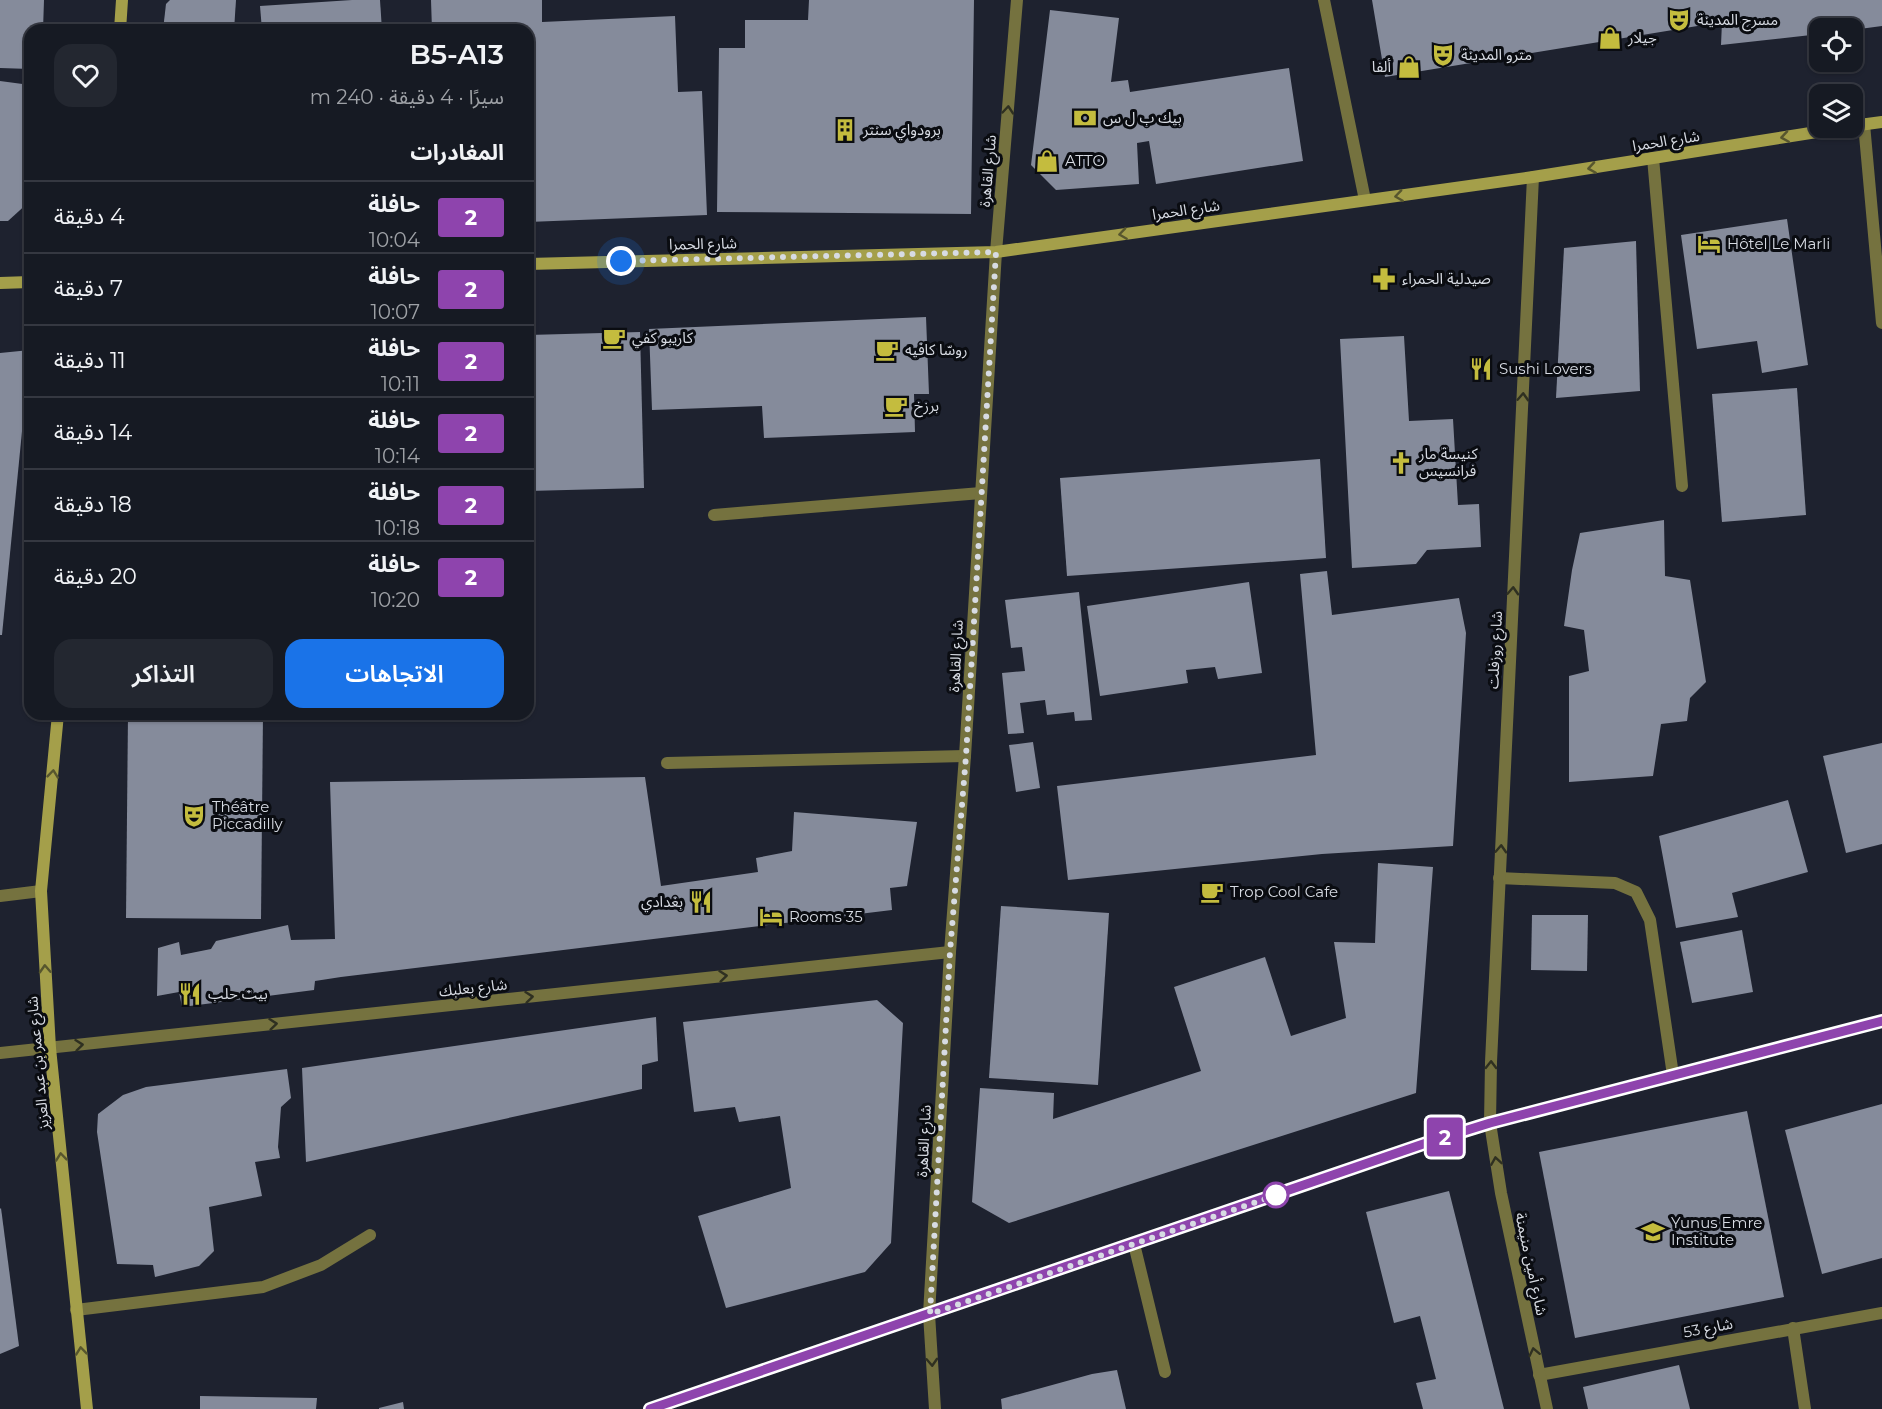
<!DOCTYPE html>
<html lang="ar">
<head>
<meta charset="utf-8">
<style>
  :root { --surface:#161a23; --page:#232730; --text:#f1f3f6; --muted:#9ea1a6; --line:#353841; --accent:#1a73e8 }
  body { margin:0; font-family:Montserrat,"Noto Sans Arabic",sans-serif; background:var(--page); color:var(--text); direction:rtl; height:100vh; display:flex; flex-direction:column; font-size:22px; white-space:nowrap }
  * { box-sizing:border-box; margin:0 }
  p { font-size:20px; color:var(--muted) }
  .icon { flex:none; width:33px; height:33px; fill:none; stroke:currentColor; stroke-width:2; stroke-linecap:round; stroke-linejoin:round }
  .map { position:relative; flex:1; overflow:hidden; direction:ltr }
  .details { position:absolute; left:24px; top:24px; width:510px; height:696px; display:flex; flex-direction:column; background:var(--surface); border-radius:18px; box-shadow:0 2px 4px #0004,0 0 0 2px var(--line); direction:rtl }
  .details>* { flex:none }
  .badge { padding:0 12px; border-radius:4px; font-size:21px; line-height:39px }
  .fabs { position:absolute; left:1809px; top:18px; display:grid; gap:12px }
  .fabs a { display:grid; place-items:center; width:54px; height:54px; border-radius:12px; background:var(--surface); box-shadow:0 2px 4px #0004,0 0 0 2px var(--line); font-size:30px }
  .you { position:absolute; width:30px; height:30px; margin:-15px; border:4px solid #fff; border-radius:50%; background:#1a73e8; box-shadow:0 0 0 9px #1a73e833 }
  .map>.badge { position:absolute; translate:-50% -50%; box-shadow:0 0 0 3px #fff }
  h2 { padding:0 30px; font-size:22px; line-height:54px }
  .round { display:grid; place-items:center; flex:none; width:63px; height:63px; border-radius:18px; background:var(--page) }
  .head { display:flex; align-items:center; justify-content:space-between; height:102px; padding:0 30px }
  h1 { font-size:28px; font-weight:600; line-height:45px }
  .cta { display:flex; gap:12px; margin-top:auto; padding:12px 30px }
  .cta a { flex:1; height:69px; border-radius:18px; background:var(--accent); color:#fff; font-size:24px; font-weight:600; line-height:69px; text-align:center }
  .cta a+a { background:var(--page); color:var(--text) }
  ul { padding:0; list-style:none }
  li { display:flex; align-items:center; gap:18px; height:72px; padding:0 30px; border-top:2px solid var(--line) }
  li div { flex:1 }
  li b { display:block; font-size:22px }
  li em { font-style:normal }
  li .badge { min-width:66px; font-weight:700; text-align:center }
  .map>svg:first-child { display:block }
</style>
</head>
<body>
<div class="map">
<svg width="1882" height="1409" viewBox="0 0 1882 1409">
  <rect width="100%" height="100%" fill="#1e222f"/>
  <g fill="#858b9b">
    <path d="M0,0h44l-1,30h-13v39l-30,-1z"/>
    <path d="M170,0h66l-2,30h-71l3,-26z"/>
    <path d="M352,0h28l2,30h-120l-2,-24z"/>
    <path d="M431,0h111v22l133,-6 3,76 24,-1 5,124 -179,7v-192h-96z"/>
    <path d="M809,0h165l-3,214 -254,-2 2,-164h26v-28h63z"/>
    <path d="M1372,0h510v26l-30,4 -32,-2v6l-99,11 1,-23 -337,55z"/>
    <path d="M1050,10l69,8 -8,64 17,-2 2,12 159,-24 14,93 -147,23 -7,-43 -12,2 2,41 -83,6 -25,-25z"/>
    <path d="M0,81l30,4v116l-22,20h-8z"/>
    <path d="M1787,219l21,146 -46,8 -5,-32 -60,8 -16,-114z"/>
    <path d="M1636,241l4,150 -84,7 8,-150z"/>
    <path d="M926,317l3,77h-15l1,38 -151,6 -2,-32 -110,4 -3,-81z"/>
    <path d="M640,332l4,156 -116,3v-156z"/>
    <path d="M1404,336l5,85 44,-2 5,86 21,-1 2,43 -54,3 -11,14 -64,4 -12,-229z"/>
    <path d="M30,350l-28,285h-2v-282z"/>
    <path d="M1797,388l9,127 -84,7 -10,-128z"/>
    <path d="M1320,459l6,99 -259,18 -7,-98z"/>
    <path d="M1664,520l1,56 25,4 16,102 -16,16 -3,23 -26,3 -8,52 -84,6v-106l20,-5 -5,-41 -20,-4 8,-56 8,-37z"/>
    <path d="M1327,571l5,44 127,-17 7,35 -13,213 -131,8 -254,26 -11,-94 259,-31 -16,-181z"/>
    <path d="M1249,582l13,91 -44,6 -3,-12 -29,3 2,13 -88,13 -13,-90z"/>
    <path d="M1079,592l13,128 -17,1 -1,-9 -27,3 -2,-15 -25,3 4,30 -16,1 -6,-61 23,-2 -3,-24 -11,1 -6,-48z"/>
    <path d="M128,714h135l-2,205 -135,-1z"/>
    <path d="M1033,742l7,46 -24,4 -7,-47z"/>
    <path d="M1882,743v101l-36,9 -23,-97z"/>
    <path d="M645,777l16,109 97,-14 -2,-14 36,-7 2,-39 123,10 -10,64 -17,2 2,22 -551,67 -26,4 -1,9 -132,17 -3,-15 -22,4 1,-48 21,-6 2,13 30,-6 5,-8 72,-16 3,15 44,-1 -5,-157z"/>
    <path d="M1788,800l20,72 -76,21 6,24 -62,11 -17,-92z"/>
    <path d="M1378,863l55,4 -17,226 -407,130 -37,-21 8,-114 74,5 -1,26 148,-48 -27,-84 91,-30 26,79 55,-18 -12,-76 41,1z"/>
    <path d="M1001,906l108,7 -11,172 -109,-7z"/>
    <path d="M1532,915h56l-1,56 -56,-1z"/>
    <path d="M1742,930l11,62 -61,11 -12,-61z"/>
    <path d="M877,1000l26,23 -12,220 -26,29 -139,36 -28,-92 93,-28 -11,-72 -41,6 -4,-15 -41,5 -11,-90z"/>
    <path d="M656,1017l2,44 -16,4v24l-336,73 -4,-94z"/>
    <path d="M287,1069l4,29 -10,9 -3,40 2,11 -25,4 7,34 -53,11 5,44 -15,15 -44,11 -2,-12 -36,-1 -20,-132 1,-18 25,-19 23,-8z"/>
    <path d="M1882,1104v154l-60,16 -37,-144z"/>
    <path d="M1747,1111l37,186 -209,41 -36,-186z"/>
    <path d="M1449,1191l55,218h-81l-7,-26 20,-4 -16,-63 -26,7 -28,-111z"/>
    <path d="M1,1208l18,138 -19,8v-145z"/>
    <path d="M1679,1365l11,44h-102l-5,-22z"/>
    <path d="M1117,1370l9,39h-124l-1,-10 91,-25z"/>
    <path d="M200,1396l117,2 -1,11h-116z"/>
    <path d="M403,1402l1,7h-25v-1z"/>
  </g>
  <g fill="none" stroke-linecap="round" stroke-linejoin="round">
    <g stroke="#75723f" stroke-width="12">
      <path d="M1324,0l41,200"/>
      <path d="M1864,124l18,199"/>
      <path d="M714,515l267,-22"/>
      <path d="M1499,878l116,5 21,9 14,28 23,155"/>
      <path d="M1134,1244l31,128"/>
      <path d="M76,1310l187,-23 58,-22 49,-30"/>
      <path d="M1539,1375l343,-62"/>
    </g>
    <g stroke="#75723f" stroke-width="12">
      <path d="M1653,158l29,328"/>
      <path d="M1533,177l-42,885 -1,61 11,70 46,216"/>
      <path d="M667,763l298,-7"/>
      <path d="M0,896l41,-5"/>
      <path d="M0,1053l950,-101"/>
      <path d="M1793,1328l12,81"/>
      <path d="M935,1409l-6,-95 21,-362 15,-196 31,-504 21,-252"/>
    </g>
    <g stroke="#a49f4a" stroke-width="12">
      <path d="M120,30l2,-30"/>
      <path d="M1852,126l30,-4"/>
      <path d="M528,264l468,-12 537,-75 309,-49"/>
      <path d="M0,283l30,-1"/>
      <path d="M58,714l-17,177 9,157 37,361"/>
      <path d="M650,1409l782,-268 58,-18 392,-102"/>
    </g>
  </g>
  <defs><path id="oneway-chevron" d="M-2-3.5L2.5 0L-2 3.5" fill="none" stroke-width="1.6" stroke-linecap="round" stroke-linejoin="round" transform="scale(1.5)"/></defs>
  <g stroke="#2f3021">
    <use href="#oneway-chevron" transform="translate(1008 110) rotate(-85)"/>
    <use href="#oneway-chevron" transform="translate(1523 397) rotate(-87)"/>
    <use href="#oneway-chevron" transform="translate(1513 591) rotate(-87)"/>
    <use href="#oneway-chevron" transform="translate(1501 849) rotate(-87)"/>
    <use href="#oneway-chevron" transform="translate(723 976) rotate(-6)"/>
    <use href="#oneway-chevron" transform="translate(529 997) rotate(-6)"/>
    <use href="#oneway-chevron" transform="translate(273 1024) rotate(-6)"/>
    <use href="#oneway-chevron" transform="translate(79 1045) rotate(-6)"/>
    <use href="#oneway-chevron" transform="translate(1491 1065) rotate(-89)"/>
    <use href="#oneway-chevron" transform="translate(1496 1161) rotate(-99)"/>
    <use href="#oneway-chevron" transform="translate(1534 1352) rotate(-102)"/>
    <use href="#oneway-chevron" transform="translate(932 1362) rotate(87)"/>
  </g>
  <g stroke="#57562e">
    <use href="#oneway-chevron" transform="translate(1785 137) rotate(171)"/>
    <use href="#oneway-chevron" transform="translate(1592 168) rotate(171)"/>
    <use href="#oneway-chevron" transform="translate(1399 196) rotate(172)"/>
    <use href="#oneway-chevron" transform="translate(1123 234) rotate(172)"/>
    <use href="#oneway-chevron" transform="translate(53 774) rotate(-84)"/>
    <use href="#oneway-chevron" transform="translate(45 969) rotate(-93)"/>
    <use href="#oneway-chevron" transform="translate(61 1157) rotate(-96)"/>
    <use href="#oneway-chevron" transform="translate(81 1351) rotate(-96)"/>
  </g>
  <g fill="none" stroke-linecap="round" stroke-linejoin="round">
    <g stroke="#fff" stroke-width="14">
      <path id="line" d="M650,1409l782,-268 58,-18 392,-102"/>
    </g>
    <use href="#line" stroke="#8e44ad" stroke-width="9"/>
    <path stroke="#d7dbe3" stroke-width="6" stroke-dasharray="0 10.8" d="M621,261l375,-9 -30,504 -16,196 -20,362 353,-121 -7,2"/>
  </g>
  <defs>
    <g id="theatre-bare" transform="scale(1.8)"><path d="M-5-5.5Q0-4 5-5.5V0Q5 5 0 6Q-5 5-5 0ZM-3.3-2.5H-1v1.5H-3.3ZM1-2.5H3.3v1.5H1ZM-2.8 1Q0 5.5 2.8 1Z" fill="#c4bc3e" stroke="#0a0c11" stroke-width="2.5" paint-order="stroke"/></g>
    <g id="shop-bare" transform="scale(1.8)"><path d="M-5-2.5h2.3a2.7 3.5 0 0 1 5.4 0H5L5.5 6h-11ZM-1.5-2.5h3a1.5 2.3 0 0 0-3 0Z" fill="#c4bc3e" stroke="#0a0c11" stroke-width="2.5" paint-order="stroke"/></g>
    <g id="bank-bare" transform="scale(1.8)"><path d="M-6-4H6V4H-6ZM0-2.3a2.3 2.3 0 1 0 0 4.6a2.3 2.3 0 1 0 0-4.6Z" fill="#c4bc3e" stroke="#0a0c11" stroke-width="2.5" paint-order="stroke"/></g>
    <g id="building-bare" transform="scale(1.8)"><path d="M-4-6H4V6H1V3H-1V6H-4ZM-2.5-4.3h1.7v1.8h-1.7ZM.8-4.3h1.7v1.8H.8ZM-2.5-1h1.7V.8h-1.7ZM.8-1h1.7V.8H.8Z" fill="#c4bc3e" stroke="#0a0c11" stroke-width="2.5" paint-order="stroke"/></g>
    <g id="hotel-bare" transform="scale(1.8)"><path d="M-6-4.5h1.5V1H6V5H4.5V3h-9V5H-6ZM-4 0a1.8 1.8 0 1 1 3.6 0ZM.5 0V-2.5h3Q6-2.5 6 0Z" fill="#c4bc3e" stroke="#0a0c11" stroke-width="2.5" paint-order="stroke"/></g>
    <g id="pharmacy-bare" transform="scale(1.8)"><path d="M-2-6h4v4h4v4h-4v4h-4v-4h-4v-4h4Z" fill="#c4bc3e" stroke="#0a0c11" stroke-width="2.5" paint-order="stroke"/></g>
    <g id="cafe-bare" transform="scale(1.8)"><path d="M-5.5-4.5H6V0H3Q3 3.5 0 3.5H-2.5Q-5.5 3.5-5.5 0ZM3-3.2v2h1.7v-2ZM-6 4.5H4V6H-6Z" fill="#c4bc3e" stroke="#0a0c11" stroke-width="2.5" paint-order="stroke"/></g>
    <g id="restaurant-bare" transform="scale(1.8)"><path d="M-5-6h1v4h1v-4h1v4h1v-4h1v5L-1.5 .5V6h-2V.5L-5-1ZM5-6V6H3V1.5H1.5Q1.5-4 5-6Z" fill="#c4bc3e" stroke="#0a0c11" stroke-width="2.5" paint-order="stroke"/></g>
    <g id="church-bare" transform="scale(1.8)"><path d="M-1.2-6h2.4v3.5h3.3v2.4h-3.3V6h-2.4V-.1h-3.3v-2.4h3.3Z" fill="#c4bc3e" stroke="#0a0c11" stroke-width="2.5" paint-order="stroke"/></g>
    <g id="school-bare" transform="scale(1.8)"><path d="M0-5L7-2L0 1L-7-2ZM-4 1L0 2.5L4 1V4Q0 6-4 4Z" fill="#c4bc3e" stroke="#0a0c11" stroke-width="2.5" paint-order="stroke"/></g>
  </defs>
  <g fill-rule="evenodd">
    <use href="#theatre-bare" x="1679" y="20"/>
    <use href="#shop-bare" x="1610" y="38"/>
    <use href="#theatre-bare" x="1443" y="55"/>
    <use href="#shop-bare" x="1409" y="67"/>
    <use href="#bank-bare" x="1085" y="118"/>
    <use href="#building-bare" x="845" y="130"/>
    <use href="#shop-bare" x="1047" y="161"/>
    <use href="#hotel-bare" x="1709" y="244"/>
    <use href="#pharmacy-bare" x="1384" y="279"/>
    <use href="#cafe-bare" x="614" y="338"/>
    <use href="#cafe-bare" x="887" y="350"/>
    <use href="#restaurant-bare" x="1481" y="369"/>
    <use href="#cafe-bare" x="896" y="406"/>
    <use href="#church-bare" x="1401" y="463"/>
    <use href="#theatre-bare" x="194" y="816"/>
    <use href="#cafe-bare" x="1212" y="892"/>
    <use href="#restaurant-bare" x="701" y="902"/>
    <use href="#hotel-bare" x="771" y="917"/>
    <use href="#restaurant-bare" x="190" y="994"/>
    <use href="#school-bare" x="1653" y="1232"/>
  </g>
  <circle fill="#fff" stroke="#8e44ad" stroke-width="3" cx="1276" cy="1195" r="12"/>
  <g text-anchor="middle" stroke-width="6" stroke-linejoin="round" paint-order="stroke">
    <g font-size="15" fill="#d7dbe3" stroke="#0a0c11" text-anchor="start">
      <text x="1697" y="25">مسرح المدينة</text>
      <text x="1628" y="43">جيلار</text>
      <text x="1461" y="60">مترو المدينة</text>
      <text x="1391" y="72" text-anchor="end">ألفا</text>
      <text x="1103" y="123">بيك ب ل س</text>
      <text x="863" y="135">برودواي سنتر</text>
      <text x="1065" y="166">ATTO</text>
      <text x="1727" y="249">Hôtel Le Marli</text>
      <text x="1402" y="284">صيدلية الحمراء</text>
      <text x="632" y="343">كاريبو كفي</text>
      <text x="905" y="355">روسّا كافيه</text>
      <text x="1499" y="374">Sushi Lovers</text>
      <text x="914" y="411">برزخ</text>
      <text x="1419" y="459">كنيسة مار<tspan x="1419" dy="17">فرانسيس</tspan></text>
      <text x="212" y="812">Théâtre<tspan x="212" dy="17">Piccadilly</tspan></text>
      <text x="1230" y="897">Trop Cool Cafe</text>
      <text x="683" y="907" text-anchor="end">بغدادي</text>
      <text x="789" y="922">Rooms 35</text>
      <text x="208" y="999">بيت حلب</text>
      <text x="1671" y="1228">Yunus Emre<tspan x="1671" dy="17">Institute</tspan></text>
    </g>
    <g font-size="15" fill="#d7dbe3" stroke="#0a0c11">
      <text transform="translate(1666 141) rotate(-9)" y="5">شارع الحمرا</text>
      <text transform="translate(988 171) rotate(-85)" y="5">شارع القاهرة</text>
      <text transform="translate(1186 210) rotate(-8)" y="5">شارع الحمرا</text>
      <text transform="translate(703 244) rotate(-1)" y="5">شارع الحمرا</text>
      <text transform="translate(1495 650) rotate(-87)" y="5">شارع روزفلت</text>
      <text transform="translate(956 656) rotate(-87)" y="5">شارع القاهرة</text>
      <text transform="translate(473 988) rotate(-6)" y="5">شارع بعلبك</text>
      <text transform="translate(38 1063) rotate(-95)" y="5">شارع عمر بن عبد العزيز</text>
      <text transform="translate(924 1141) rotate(-87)" y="5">شارع القاهرة</text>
      <text transform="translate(1531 1264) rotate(78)" y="5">شارع أمين منيمنة</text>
      <text transform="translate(1708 1328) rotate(-11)" y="5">شارع 53</text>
    </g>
  </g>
</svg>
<div class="fabs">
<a><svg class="icon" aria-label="locate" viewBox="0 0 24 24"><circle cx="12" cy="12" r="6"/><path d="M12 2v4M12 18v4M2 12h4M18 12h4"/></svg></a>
<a><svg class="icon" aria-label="layers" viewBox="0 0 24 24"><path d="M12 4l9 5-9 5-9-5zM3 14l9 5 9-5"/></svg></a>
</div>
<div class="you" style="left:621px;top:261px"></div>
<b class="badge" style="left:1445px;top:1137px;background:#8e44ad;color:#fff">2</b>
<section class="details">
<div class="head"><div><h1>B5-A13</h1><p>سيرًا · 4 دقيقة · 240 m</p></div><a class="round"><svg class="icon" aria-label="heart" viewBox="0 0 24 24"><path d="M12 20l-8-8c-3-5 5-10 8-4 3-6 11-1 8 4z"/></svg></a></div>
<h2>المغادرات</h2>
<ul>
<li><span class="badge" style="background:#8e44ad;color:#fff">2</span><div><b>حافلة</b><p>10:04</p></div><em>4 دقيقة</em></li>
<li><span class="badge" style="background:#8e44ad;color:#fff">2</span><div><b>حافلة</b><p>10:07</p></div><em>7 دقيقة</em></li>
<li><span class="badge" style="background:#8e44ad;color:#fff">2</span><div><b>حافلة</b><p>10:11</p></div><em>11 دقيقة</em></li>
<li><span class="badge" style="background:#8e44ad;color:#fff">2</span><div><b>حافلة</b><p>10:14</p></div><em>14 دقيقة</em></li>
<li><span class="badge" style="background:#8e44ad;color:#fff">2</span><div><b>حافلة</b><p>10:18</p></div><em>18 دقيقة</em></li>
<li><span class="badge" style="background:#8e44ad;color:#fff">2</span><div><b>حافلة</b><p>10:20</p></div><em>20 دقيقة</em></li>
</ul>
<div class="cta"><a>الاتجاهات</a><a>التذاكر</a></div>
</section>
</div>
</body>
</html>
